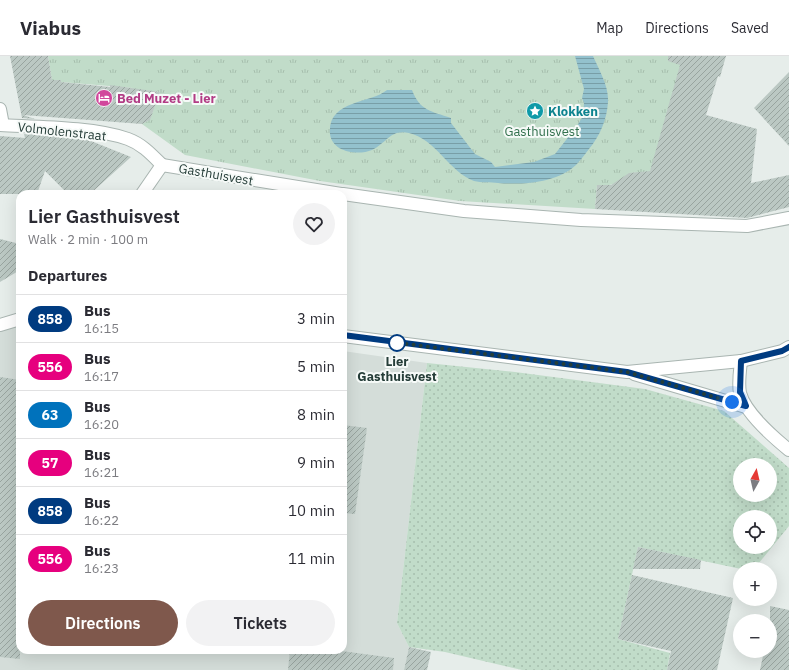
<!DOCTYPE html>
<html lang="en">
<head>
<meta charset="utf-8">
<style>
  :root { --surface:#fff; --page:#f2f2f3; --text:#2b2b33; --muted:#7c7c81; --line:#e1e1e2; --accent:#7f584c }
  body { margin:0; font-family:"IBM Plex Sans",sans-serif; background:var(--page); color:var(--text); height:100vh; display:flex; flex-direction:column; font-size:15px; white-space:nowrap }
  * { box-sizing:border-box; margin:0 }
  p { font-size:13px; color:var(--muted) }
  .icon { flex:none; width:22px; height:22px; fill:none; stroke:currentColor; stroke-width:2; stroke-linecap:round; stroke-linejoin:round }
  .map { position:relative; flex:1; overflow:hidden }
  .panel { position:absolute; left:16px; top:134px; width:331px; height:464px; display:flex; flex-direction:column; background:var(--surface); border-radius:12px; box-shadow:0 4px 16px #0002 }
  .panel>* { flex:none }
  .badge { padding:0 8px; border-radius:13px; font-size:14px; line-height:26px }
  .needle { width:26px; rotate:8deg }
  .buttons { position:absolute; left:733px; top:402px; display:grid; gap:8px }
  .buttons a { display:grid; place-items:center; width:44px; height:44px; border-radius:50%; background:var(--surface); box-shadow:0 4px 16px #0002; font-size:20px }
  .you { position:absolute; width:20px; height:20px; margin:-10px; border:3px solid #fff; border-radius:50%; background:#1a73e8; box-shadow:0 0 0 6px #1a73e833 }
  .map>.badge { position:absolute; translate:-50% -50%; box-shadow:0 0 0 2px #fff }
  h2 { padding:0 12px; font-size:15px; line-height:36px }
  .round { display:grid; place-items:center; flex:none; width:42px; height:42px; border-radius:21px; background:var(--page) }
  .headline { display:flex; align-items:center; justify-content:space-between; height:68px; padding:0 12px }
  h1 { font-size:19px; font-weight:600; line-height:30px }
  .primary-button { display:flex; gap:8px; margin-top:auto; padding:8px 12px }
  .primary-button a { flex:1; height:46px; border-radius:24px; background:var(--accent); color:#fff; font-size:16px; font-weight:600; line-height:46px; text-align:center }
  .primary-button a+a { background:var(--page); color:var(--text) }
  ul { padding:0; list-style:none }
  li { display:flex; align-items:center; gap:12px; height:48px; padding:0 12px; border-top:1px solid var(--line) }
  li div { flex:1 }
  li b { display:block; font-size:15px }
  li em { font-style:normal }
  li .badge { min-width:44px; font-weight:700; text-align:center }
  header { display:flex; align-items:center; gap:24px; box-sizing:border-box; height:56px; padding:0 20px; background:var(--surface); border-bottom:1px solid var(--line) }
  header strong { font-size:19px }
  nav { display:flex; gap:22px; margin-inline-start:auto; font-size:14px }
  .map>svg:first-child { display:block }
</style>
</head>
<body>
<header>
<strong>Viabus</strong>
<nav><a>Map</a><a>Directions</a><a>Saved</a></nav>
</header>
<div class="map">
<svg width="789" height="614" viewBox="0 0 789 614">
  <defs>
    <pattern id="grass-tufts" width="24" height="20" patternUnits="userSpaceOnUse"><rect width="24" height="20" fill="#c1dcc9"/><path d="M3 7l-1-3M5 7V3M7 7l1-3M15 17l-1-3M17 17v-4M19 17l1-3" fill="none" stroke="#a6bead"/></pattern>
    <pattern id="garden-dots" width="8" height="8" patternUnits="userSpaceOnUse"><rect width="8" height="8" fill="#c1dcc9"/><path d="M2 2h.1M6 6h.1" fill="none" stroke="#a6bead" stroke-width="1.8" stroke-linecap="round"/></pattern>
    <pattern id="water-rules" width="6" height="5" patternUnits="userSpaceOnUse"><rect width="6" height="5" fill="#93c1cd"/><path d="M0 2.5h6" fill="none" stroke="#789ea7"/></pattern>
    <pattern id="building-hatch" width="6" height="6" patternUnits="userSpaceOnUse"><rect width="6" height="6" fill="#bbc8c3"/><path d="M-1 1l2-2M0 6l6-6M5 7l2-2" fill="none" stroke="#98a49f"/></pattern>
  </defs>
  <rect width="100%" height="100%" fill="#e6edea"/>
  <path fill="#d4ddd9" d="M20,270v324h323v-299l84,12 -30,260 12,24 -5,23h-404v-341z"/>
  <path fill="url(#grass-tufts)" d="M48,0h635l-14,52 -20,68c-24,-8 -18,0 -36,8 -4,2 -11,1 -16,1l-2,24 -135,-8 -140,-20 -135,-26 -43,-31 8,-5 10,-27 -28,-3 1,-1 -72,-6v-2h-9z"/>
  <path fill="url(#garden-dots)" fill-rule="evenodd" d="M427,307l88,9 130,17 79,22 65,57v58l-35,43h-13l-103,-22 -20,92 52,14 -3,17h-145l-77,-18 -36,-5 -12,-24zM740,409h30v30h-30zM740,461h30v30h-30z"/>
  <path fill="url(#water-rules)" d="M575,0h18c6,14 16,30 15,46 -1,17 -8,34 -19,47 -4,5 -8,11 -13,16 -19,18 -53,20 -78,18 -7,-1 -17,0 -24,-2 -25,-9 -38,-42 -65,-48 -19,-4 -22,10 -37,17 -14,6 -40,2 -42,-16 -3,-34 40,-30 57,-44h25c8,21 19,21 39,28v5l24,31 16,8 4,5 39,-5 21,-8 22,-28 6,-10 1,-13 -2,-5 2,-9z"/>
  <g fill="url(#building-hatch)">
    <path d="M10,0h38l4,24h9v2l49,5v-2l50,7 -10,28 -8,4 -119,-9 12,4 -13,-1z"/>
    <path d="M668,0h58l-6,21 -2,-1 -12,39 51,14 -6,54 38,-8v32l-42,11 -152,-9 2,-24h14l18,-12 21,-2 30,-106 -12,-4z"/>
    <path d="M789,16v74l-35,-38z"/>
    <path d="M24,78l57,3 50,20 -41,37h-22l-23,-23 -8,23h-37v-58l25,2z"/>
    <path d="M0,183l20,5v26l-20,12z"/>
    <path d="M0,321l20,3v279l-20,-2z"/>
    <path d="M343,369l24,3 -12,86 -12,-1z"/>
    <path d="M638,491l63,13 -1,9h-67z"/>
    <path d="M632,519l101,23 -16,72h-50l4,-19 -53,-12z"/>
    <path d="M770,550l19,4v60h-29l4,-19h6z"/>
    <path d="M409,591l22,5 -4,18h-23z"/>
    <path d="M290,594h44l60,8 -1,12h-105z"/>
  </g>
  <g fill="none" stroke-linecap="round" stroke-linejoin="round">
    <g stroke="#a9b5b1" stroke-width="14">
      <g id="street">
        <path d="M0,53l3,16"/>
        <path d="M0,69c37,2 94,2 128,14 14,5 24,16 34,26"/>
        <path d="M162,109l179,29"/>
        <path d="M142,138l20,-29"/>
        <path d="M343,138l121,17 117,9 166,6 42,-8"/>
        <path d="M0,269l20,-6"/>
        <path d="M343,280l284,36 114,-11 41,-10 7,-4"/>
        <path d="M741,305c-1,10 -3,22 -1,32 5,19 33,44 49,57"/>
        <path d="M634,318l112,33"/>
      </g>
    </g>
    <use href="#street" stroke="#fff" stroke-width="12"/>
  </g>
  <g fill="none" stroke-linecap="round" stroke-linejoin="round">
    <g stroke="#fff" stroke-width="9">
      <path id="line" d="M343,279l284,37 119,34 -6,-14 1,-31 41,-10 7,-4"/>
    </g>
    <use href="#line" stroke="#003b80" stroke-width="6"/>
    <path stroke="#263e39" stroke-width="4" stroke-dasharray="0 7.2" d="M397,287l-6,-1 236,30 105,30"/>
  </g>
  <defs>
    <g id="hotel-disc" transform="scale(0.9)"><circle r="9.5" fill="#d1479c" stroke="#f6faf8"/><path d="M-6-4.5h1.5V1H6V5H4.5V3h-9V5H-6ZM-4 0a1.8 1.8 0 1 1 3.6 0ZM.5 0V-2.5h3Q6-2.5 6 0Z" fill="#fff"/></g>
    <g id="sight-disc" transform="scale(0.9)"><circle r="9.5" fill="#0f9aa8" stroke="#f6faf8"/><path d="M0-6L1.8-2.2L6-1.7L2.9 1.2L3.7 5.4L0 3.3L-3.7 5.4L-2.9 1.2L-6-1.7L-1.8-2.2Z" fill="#fff"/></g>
  </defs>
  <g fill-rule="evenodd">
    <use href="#hotel-disc" x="104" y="42"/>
    <use href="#sight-disc" x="535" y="55"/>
  </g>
  <circle fill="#fff" stroke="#003b80" stroke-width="2" cx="397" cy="287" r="8"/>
  <g text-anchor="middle" stroke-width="4" stroke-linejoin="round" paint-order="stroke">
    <g font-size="13" font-weight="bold" fill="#b23c85" stroke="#f6faf8" text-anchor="start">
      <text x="117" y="47">Bed Muzet - Lier</text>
    </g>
    <g font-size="13" font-weight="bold" fill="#0d838f" stroke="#f6faf8" text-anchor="start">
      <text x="548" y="60">Klokken</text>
    </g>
    <g font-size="13" fill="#263e39" stroke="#f6faf8">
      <text transform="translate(62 75) rotate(6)" y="5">Volmolenstraat</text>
      <text transform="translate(216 118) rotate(10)" y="5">Gasthuisvest</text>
    </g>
    <g font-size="13" fill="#33714e" stroke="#f6faf8">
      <text x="542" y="80">Gasthuisvest</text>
    </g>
    <g font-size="13" font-weight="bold" fill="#263e39" stroke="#f6faf8">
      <text x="397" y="310">Lier<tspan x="397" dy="15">Gasthuisvest</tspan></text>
    </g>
  </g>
</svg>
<div class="buttons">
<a><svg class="needle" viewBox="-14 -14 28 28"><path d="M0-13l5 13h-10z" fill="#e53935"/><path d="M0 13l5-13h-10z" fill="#7c7c81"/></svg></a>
<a><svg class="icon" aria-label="locate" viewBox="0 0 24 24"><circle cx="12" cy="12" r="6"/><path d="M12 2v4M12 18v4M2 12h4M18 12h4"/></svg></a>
<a>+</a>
<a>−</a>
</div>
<div class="you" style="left:732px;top:346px"></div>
<section class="panel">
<div class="headline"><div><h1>Lier Gasthuisvest</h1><p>Walk · 2 min · 100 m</p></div><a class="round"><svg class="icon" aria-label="heart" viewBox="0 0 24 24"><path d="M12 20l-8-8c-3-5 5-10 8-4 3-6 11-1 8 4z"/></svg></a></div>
<h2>Departures</h2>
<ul>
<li><span class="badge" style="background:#003b80;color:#fff">858</span><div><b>Bus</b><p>16:15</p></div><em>3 min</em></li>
<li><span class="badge" style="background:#e6007e;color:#fff">556</span><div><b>Bus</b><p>16:17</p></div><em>5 min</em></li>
<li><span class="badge" style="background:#0072bc;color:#fff">63</span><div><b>Bus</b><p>16:20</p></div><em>8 min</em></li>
<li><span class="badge" style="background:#e6007e;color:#fff">57</span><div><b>Bus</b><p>16:21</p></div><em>9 min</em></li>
<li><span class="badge" style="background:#003b80;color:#fff">858</span><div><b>Bus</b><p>16:22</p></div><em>10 min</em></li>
<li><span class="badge" style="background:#e6007e;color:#fff">556</span><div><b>Bus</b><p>16:23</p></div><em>11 min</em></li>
</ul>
<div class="primary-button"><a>Directions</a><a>Tickets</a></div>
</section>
</div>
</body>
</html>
